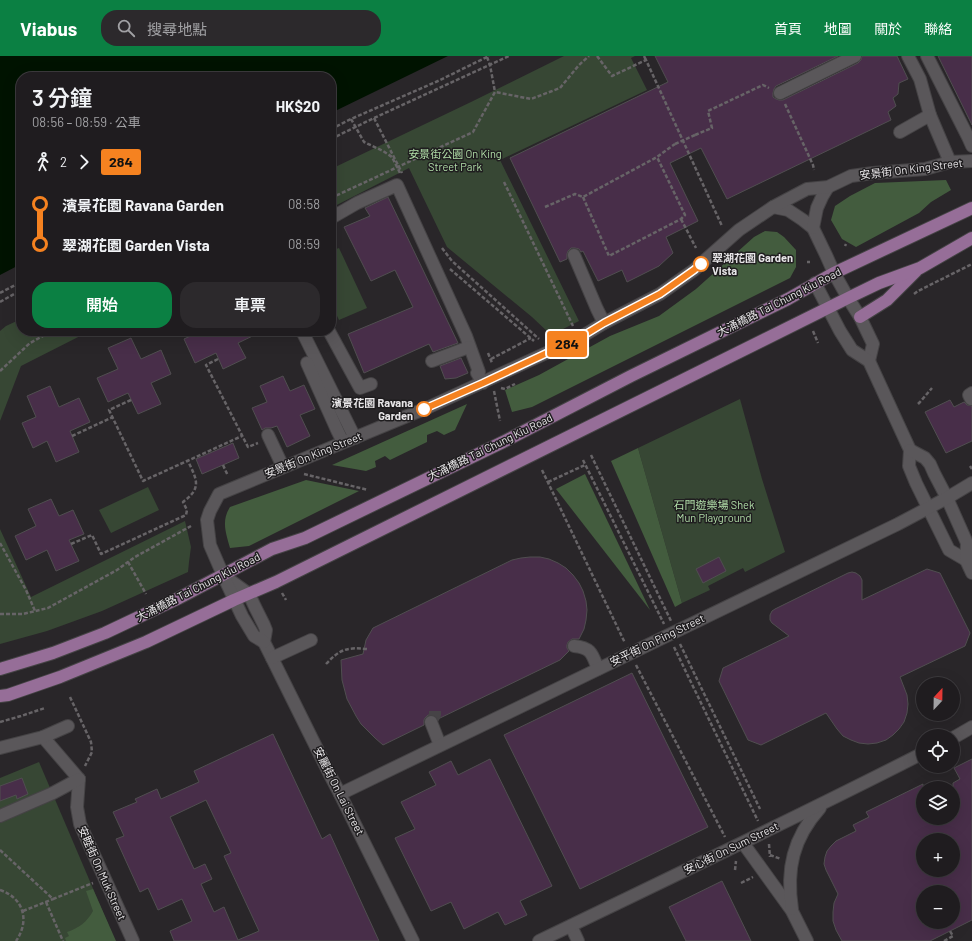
<!DOCTYPE html>
<html lang="zh-TW">
<head>
<meta charset="utf-8">
<style>
  :root { --surface:#1f1c1f; --page:#2c292c; --text:#f1f3f6; --muted:#a1a1a4; --line:#3c3a3d; --accent:#0b8043 }
  body { margin:0; font-family:Barlow,"Noto Sans TC",sans-serif; background:var(--page); color:var(--text); height:100vh; display:flex; flex-direction:column; font-size:15px; white-space:nowrap }
  * { box-sizing:border-box; margin:0 }
  p { font-size:13px; color:var(--muted) }
  .icon { flex:none; width:22px; height:22px; fill:none; stroke:currentColor; stroke-width:2; stroke-linecap:round; stroke-linejoin:round }
  .map { position:relative; flex:1; overflow:hidden }
  .panel { position:absolute; left:16px; top:16px; width:320px; height:264px; display:flex; flex-direction:column; background:var(--surface); border-radius:16px; box-shadow:0 4px 16px #0002,0 0 0 1px var(--line) }
  .panel>* { flex:none }
  .badge { padding:0 8px; border-radius:3px; font-size:14px; line-height:26px }
  .needle { width:26px; rotate:22deg }
  .controls { position:absolute; left:916px; top:621px; display:grid; gap:8px }
  .controls a { display:grid; place-items:center; width:44px; height:44px; border-radius:50%; background:var(--surface); box-shadow:0 4px 16px #0002,0 0 0 1px var(--line); font-size:20px }
  .map>.badge { position:absolute; translate:-50% -50%; box-shadow:0 0 0 2px #fff }
  .legs { display:flex; align-items:center; gap:6px; height:44px; padding:0 16px; font-size:13px }
  .legs p { margin-inline-start:auto }
  .summary { display:flex; align-items:center; justify-content:space-between; height:68px; padding:0 16px }
  h1 { font-size:22px; font-weight:600; line-height:30px }
  .button { display:flex; gap:8px; margin-top:auto; padding:8px 16px }
  .button a { flex:1; height:46px; border-radius:16px; background:var(--accent); color:#fff; font-size:16px; font-weight:600; line-height:46px; text-align:center }
  .button a+a { background:var(--page); color:var(--text) }
  ul { padding:0 16px; list-style:none }
  li { display:flex; align-items:center; gap:14px; height:40px; font-size:15px }
  li i { display:grid; place-items:center; width:6px; height:100%; margin:0 5px; background:currentColor }
  li i::after { content:''; width:10px; height:10px; margin:-5px; border:3px solid; border-radius:50%; background:var(--surface) }
  li p { margin-inline-start:auto }
  li:first-child i { background:linear-gradient(#0000 50%,currentColor 0) }
  li:last-child i { background:linear-gradient(currentColor 50%,#0000 0) }
  header { display:flex; align-items:center; gap:24px; box-sizing:border-box; height:56px; padding:0 20px; background:var(--accent); color:#fff }
  header strong { font-size:19px }
  nav { display:flex; gap:22px; margin-inline-start:auto; font-size:14px }
  .search { width:280px; height:36px; background:var(--page); display:flex; align-items:center; gap:10px; box-sizing:border-box; padding:0 14px; border-radius:16px; color:var(--muted); font-size:15px }
  .map>svg:first-child { display:block }
</style>
</head>
<body>
<header>
<strong>Viabus</strong>
<div class="search"><svg class="icon" aria-label="search" viewBox="0 0 24 24"><circle cx="10" cy="10" r="6"/><path d="M15 15l6 6"/></svg>搜尋地點</div>
<nav><a>首頁</a><a>地圖</a><a>關於</a><a>聯絡</a></nav>
</header>
<div class="map">
<svg width="972" height="885" viewBox="0 0 972 885">
  <rect width="100%" height="100%" fill="#292629"/>
  <g fill="#374734">
    <path d="M564,0h71l-4,2 16,32 -147,70 79,161 -28,14 -19,-18 -85,-70 -38,-79 -78,40v-39l140,-67z"/>
    <path d="M339,192l28,60 -28,12 -8,-17v-52z"/>
    <path d="M21,263v12h69l-69,35 -21,55v-90l6,-5z"/>
    <path d="M740,343l22,80 23,73 -40,20 -2,-4 -35,18 2,4 -28,13 -44,-155z"/>
    <path d="M148,431l11,23 -48,23 -12,-23z"/>
    <path d="M185,465l6,26 -2,15 -1,10 -86,39 -55,20 -47,13v-115l31,68z"/>
    <path d="M39,706l70,164 -36,15h-73v-163z"/>
  </g>
  <g fill="#435c3e">
    <path d="M946,124l5,10 -20,12 -12,11 -63,34 -14,-8 -11,-19 4,-14 15,-10 25,-13z"/>
    <path d="M765,175l12,1 7,5 12,13v17l-6,11 -258,129 -20,5 -7,-22 34,-15 71,-39 49,-20 37,-27 58,-52z"/>
    <path d="M467,348l-12,26 -11,5 -7,-4 -10,4v7l-37,18 -5,-4 -10,5 1,6 -10,4 -34,-6z"/>
    <path d="M638,392l44,155 -7,4 -64,-146z"/>
    <path d="M585,418l65,136 -94,-121z"/>
    <path d="M306,424l53,11 -110,55 -19,2c-4,-15 -9,-27 0,-41z"/>
    <path d="M93,833l23,52h-50l-1,-3 4,-2 -2,-4c12,-4 20,-10 26,-21l-7,-20z"/>
  </g>
  <path fill="#001300" d="M0,0h448l-117,57v-36h-310v187l-21,11z"/>
  <g fill="#482e49" stroke="#504e50" fill-rule="evenodd">
    <path d="M655,0h183l-62,30 -2,3 -1,4v4l3,2 3,1h4l75,-37 3,-3 1,-4h35l11,23 -9,4 -1,11 -5,4 3,8 -8,6 3,8 -164,79 -26,-51 -31,15 28,58 -32,16 7,16 -14,13 -32,16 -5,-12 -24,11 -15,-30 -2,1 -2,-3 -4,-1h-4l-3,3 -1,3v5l-7,3 -50,-104 158,-76z"/>
    <path d="M938,0h34v69z"/>
    <path d="M388,141l70,146 -25,9 -4,-8 -65,29 -16,-39 65,-27 -18,-37 -24,11 -27,-54 26,-11 -5,-8z"/>
    <path d="M201,275h62l-25,12 8,15 -23,11 -7,-16 -21,10 -11,-24z"/>
    <path d="M131,282l10,21 20,-9 10,24 -20,9 10,21 -23,10 -10,-21 -20,9 -11,-24 21,-9 -10,-21z"/>
    <path d="M461,302l7,15 -12,5 -11,1 -5,-13z"/>
    <path d="M283,320l7,15 14,-6 11,24 -15,6 10,21 -23,11 -10,-21 -6,2h-6l-3,2 -10,-22 15,-6 -7,-16z"/>
    <path d="M50,330l9,21 20,-9 11,24 -20,9 9,21 -23,10 -9,-21 -14,7 -11,-25 14,-6 -9,-21z"/>
    <path d="M950,344l4,7 10,-5 3,3 5,1v35l-26,12 -21,-41z"/>
    <path d="M233,387l6,15 -37,16 -6,-15z"/>
    <path d="M51,443l8,17 14,-6 11,24 -15,6 10,21 -23,10 -9,-21 -21,10 -11,-24 21,-10 -8,-17z"/>
    <path d="M530,501h10l9,2 9,4 8,5 7,7 6,8 4,8 3,10 1,9 -1,10 -2,9 -5,10h-7l-4,3 -1,3v3l2,3 -9,9 -122,59 -3,-3 -3,-1h-4l-3,3 -1,2v5l-41,20 -8,-7 -14,-14 -5,-8 -9,-17 -5,-19 -1,-20 22,-6 3,-14 7,-12 139,-68 9,-2z"/>
    <path d="M719,501l7,14 -23,12 -7,-14z"/>
    <path d="M927,513l13,4 30,60 -5,13 -65,31 7,18 1,9 -1,9 -3,9 -5,7 -6,6 -7,5 -9,3 -9,1 -9,-1 -8,-3 -8,-4 -6,-7 -11,-16 -65,32 -13,-5 -29,-59 4,-13 66,-32 -17,-13 -2,-3v-5l2,-4 3,-2 73,-36 4,-1 4,1 4,3 2,4v20z"/>
    <path d="M632,617l76,154 -128,62 -76,-154z"/>
    <path d="M273,678l49,105 8,-5 49,107h-205l-4,-10 22,-10 -10,-22 -24,11 -10,-22 -8,4 -24,-53 8,-3 -11,-24 24,-10 -2,-3 22,-10 4,10 38,-17 -5,-11zM206,744l25,53 -7,3 35,75 -21,9 -14,-33 -10,5 -13,-28 11,-5 -7,-15 -11,5 -24,-52z"/>
    <path d="M490,703l62,127 -32,15 7,14 -22,10 -7,-13 -34,17 -13,-27 -20,9 -36,-73 20,-9 -14,-27 35,-17 -7,-13 22,-11 7,14z"/>
    <path d="M972,703v161l-42,21h-88l-6,-11 -3,-9v-9l1,-9 4,-9 -12,-24 -2,-6 1,-7 2,-6 4,-5 5,-5 20,-10 -3,-6 16,-8 -3,-5 57,-28v34h30v-35l7,-4 -6,-11zM923,784h30v30h-30zM923,836h30v30h-30z"/>
    <path d="M22,722l6,16 -11,5 -1,-4 -16,6v-15z"/>
    <path d="M722,825l29,60h-65l-17,-34z"/>
  </g>
  <g fill="none" stroke-linecap="round" stroke-linejoin="round">
    <path stroke="#464346" stroke-width="12" stroke-dasharray="12 6" stroke-linecap="butt" d="M431,666l4,-7v-4"/>
    <g stroke="#454345" stroke-width="14">
      <g id="minor">
        <path d="M908,0l12,23 10,36"/>
        <path d="M927,0l41,81 4,9"/>
        <path d="M780,37l75,-37"/>
        <path d="M900,76l30,-17 20,47"/>
        <path d="M773,151l15,3 15,10 10,8 13,27 8,18 14,25 12,19 13,27 -4,17"/>
        <path d="M331,162l26,-15 40,-18 69,151 13,36 -2,1 6,10"/>
        <path d="M813,172l4,-20 5,-11 6,-10"/>
        <path d="M574,199l23,54 7,14"/>
        <path d="M815,227l25,48 12,19 17,11 29,63 12,26 -1,16 7,17 33,67 17,10"/>
        <path d="M302,275l53,107"/>
        <path d="M329,275l31,57 11,-4"/>
        <path d="M432,305l37,-14"/>
        <path d="M307,307l30,67 6,12"/>
        <path d="M971,343l-2,-4 3,-2"/>
        <path d="M268,379l15,32"/>
        <path d="M910,394l15,8 5,6 4,9 13,25 20,45 -1,17 6,13"/>
        <path d="M224,520l25,18 6,13 9,18 2,5 -2,12 8,16 57,115 11,21 73,147"/>
        <path d="M264,586l-10,-6 -12,-20 -19,-41 -13,-30 -3,-25 3,-9 9,-17 210,-87 152,-70 23,-14 56,-29 34,-24 45,-40 34,-23 34,-18 21,-2 23,-11 22,-3 52,-4 25,-7 22,-1"/>
        <path d="M574,590c18,2 18,8 24,23"/>
        <path d="M272,602l39,-18"/>
        <path d="M431,666l9,23"/>
        <path d="M43,681l36,42"/>
        <path d="M953,682l19,-11"/>
        <path d="M0,692l43,-11 25,-11"/>
        <path d="M79,723l-2,28 3,17 53,117"/>
        <path d="M340,738l558,-270 49,-26 25,-15"/>
        <path d="M0,760l53,-23 26,-14"/>
        <path d="M743,787l49,68 15,30"/>
        <path d="M792,853c-6,-40 1,-71 28,-101"/>
        <path d="M571,870l7,15"/>
        <path d="M539,885c128,-62 257,-123 384,-188"/>
      </g>
    </g>
    <g stroke="#454345" stroke-width="14">
      <g id="major">
        <path d="M860,261l27,-17 29,-29"/>
        <path d="M0,613l53,-16 52,-20 74,-35 93,-49 33,-11 198,-96 128,-66 157,-77 46,-26 138,-65"/>
        <path d="M0,640l8,-1 52,-18 86,-35 88,-42 42,-18 572,-284 31,-15 41,-15 52,-30"/>
      </g>
    </g>
    <g stroke="#676467" stroke-width="2.5" stroke-dasharray="4 2" stroke-linecap="butt">
      <path d="M597,0l15,20 34,-16 76,166"/>
      <path d="M644,0l2,4"/>
      <path d="M487,1l3,8 5,27"/>
      <path d="M785,48l28,61 1,5"/>
      <path d="M374,62l28,55"/>
      <path d="M351,63l13,23 19,9 9,6 8,16"/>
      <path d="M331,73l20,-10 87,-38 51,-25"/>
      <path d="M695,79l17,-7 -4,-17 55,-26 6,3"/>
      <path d="M331,83l43,-21 135,-62"/>
      <path d="M504,126l69,144"/>
      <path d="M583,141l26,59 72,-37 4,-4 -28,-58"/>
      <path d="M331,142l142,-66 22,-40 36,7 29,-11 19,-23 10,-9"/>
      <path d="M545,151l30,-13 8,3 74,-40 18,-13"/>
      <path d="M681,163l15,29"/>
      <path d="M845,190l1,-2"/>
      <path d="M442,192l10,13 87,78"/>
      <path d="M807,206h3"/>
      <path d="M450,213l84,72"/>
      <path d="M0,237l21,-11"/>
      <path d="M914,238l4,-3 54,-27"/>
      <path d="M0,246l21,-12"/>
      <path d="M813,275l5,12"/>
      <path d="M488,297l4,10"/>
      <path d="M218,303l-12,6 42,82 10,-4"/>
      <path d="M491,303l40,-21"/>
      <path d="M0,315l30,-28 22,-12"/>
      <path d="M501,332l4,1 10,-5"/>
      <path d="M494,335l6,30"/>
      <path d="M131,344l-22,10 34,71 99,-45"/>
      <path d="M918,348l2,-2 12,-14"/>
      <path d="M72,380l41,-19"/>
      <path d="M591,399l80,166"/>
      <path d="M583,404l81,164"/>
      <path d="M223,409l5,11"/>
      <path d="M970,410l2,3"/>
      <path d="M542,414l83,173"/>
      <path d="M304,418l64,16"/>
      <path d="M548,426l37,-17"/>
      <path d="M0,487l26,47 9,21"/>
      <path d="M71,488l21,-9 9,19 85,-39 1,-5 -4,-8c19,-14 14,-22 5,-41"/>
      <path d="M128,506l18,32"/>
      <path d="M282,537l4,7"/>
      <path d="M0,558h23l25,-6 69,-38 18,-13 56,-31"/>
      <path d="M680,588l80,165"/>
      <path d="M674,591l84,174"/>
      <path d="M326,608c14,-15 21,-17 41,-15"/>
      <path d="M636,609l89,172"/>
      <path d="M70,641l21,45 1,10 -7,14"/>
      <path d="M0,666l21,-6 24,-8"/>
      <path d="M769,788l1,13"/>
      <path d="M0,794l53,49 40,-16"/>
      <path d="M770,799l11,4"/>
      <path d="M735,814l1,-9"/>
      <path d="M741,827l12,-6"/>
      <path d="M0,834c24,8 30,31 16,51"/>
      <path d="M46,846l17,39"/>
      <path d="M23,855l30,-12"/>
      <path d="M944,885l9,-5 -3,-5"/>
    </g>
    <use href="#minor" stroke="#5a575a" stroke-width="12"/>
    <use href="#major" stroke="#966e98" stroke-width="12"/>
    <path stroke="#676467" stroke-width="2.5" stroke-dasharray="4 2" stroke-linecap="butt" d="M675,88l20,-9"/>
  </g>
  <g fill="none" stroke-linecap="round" stroke-linejoin="round">
    <g stroke="#fff" stroke-width="9">
      <path id="line-1" d="M424,353l59,-26 98,-46 23,-14 56,-29 34,-24 7,-6"/>
    </g>
    <use href="#line-1" stroke="#f58220" stroke-width="6"/>
  </g>
  <g fill="#fff" stroke="#f58220" stroke-width="2">
    <circle cx="701" cy="208" r="7"/>
    <circle cx="424" cy="353" r="7"/>
  </g>
  <g text-anchor="middle" stroke-width="3" stroke-linejoin="round" paint-order="stroke">
    <g font-size="11" fill="#b2dfa9" stroke="#1f1d1f">
      <text x="455" y="102">安景街公園 On King<tspan x="455" dy="13">Street Park</tspan></text>
      <text x="714" y="453">石門遊樂場 Shek<tspan x="714" dy="13">Mun Playground</tspan></text>
    </g>
    <g font-size="11" fill="#e8e6e8" stroke="#1f1d1f">
      <text transform="translate(911 113) rotate(-7)" y="4">安景街 On King Street</text>
      <text transform="translate(779 246) rotate(-27)" y="4">大涌橋路 Tai Chung Kiu Road</text>
      <text transform="translate(490 391) rotate(-26)" y="4">大涌橋路 Tai Chung Kiu Road</text>
      <text transform="translate(313 399) rotate(-22)" y="4">安景街 On King Street</text>
      <text transform="translate(198 531) rotate(-27)" y="4">大涌橋路 Tai Chung Kiu Road</text>
      <text transform="translate(657 584) rotate(-26)" y="4">安平街 On Ping Street</text>
      <text transform="translate(339 735) rotate(63)" y="4">安麗街 On Lai Street</text>
      <text transform="translate(731 792) rotate(-26)" y="4">安心街 On Sum Street</text>
      <text transform="translate(102 817) rotate(66)" y="4">安睦街 On Muk Street</text>
    </g>
    <g font-size="11" font-weight="bold" fill="#e8e6e8" stroke="#1f1d1f" text-anchor="start">
      <text x="712" y="206">翠湖花園 Garden<tspan x="712" dy="13">Vista</tspan></text>
      <text x="413" y="351" text-anchor="end">濱景花園 Ravana<tspan x="413" dy="13">Garden</tspan></text>
    </g>
  </g>
</svg>
<div class="controls">
<a><svg class="needle" viewBox="-14 -14 28 28"><path d="M0-13l5 13h-10z" fill="#e53935"/><path d="M0 13l5-13h-10z" fill="#a1a1a4"/></svg></a>
<a><svg class="icon" aria-label="locate" viewBox="0 0 24 24"><circle cx="12" cy="12" r="6"/><path d="M12 2v4M12 18v4M2 12h4M18 12h4"/></svg></a>
<a><svg class="icon" aria-label="layers" viewBox="0 0 24 24"><path d="M12 4l9 5-9 5-9-5zM3 14l9 5 9-5"/></svg></a>
<a>+</a>
<a>−</a>
</div>
<b class="badge" style="left:567px;top:288px;background:#f58220;color:#111">284</b>
<section class="panel">
<div class="summary"><div><h1>3 分鐘</h1><p>08:56 – 08:59 · 公車</p></div><b>HK$20</b></div>
<div class="legs"><svg class="icon" aria-label="walk" viewBox="0 0 24 24"><circle cx="13" cy="4" r="2"/><path d="M13 8l-2 6 4 7M11 14l-3 7M7 12l3-4h3l4 4"/></svg>2<svg class="icon" aria-label="forward" viewBox="0 0 24 24"><path d="M9 5l7 7-7 7"/></svg><b class="badge" style="background:#f58220;color:#111">284</b></div>
<ul>
<li><i style="color:#f58220"></i><b>濱景花園 Ravana Garden</b><p>08:58</p></li>
<li><i style="color:#f58220"></i><b>翠湖花園 Garden Vista</b><p>08:59</p></li>
</ul>
<div class="button"><a>開始</a><a>車票</a></div>
</section>
</div>
</body>
</html>
